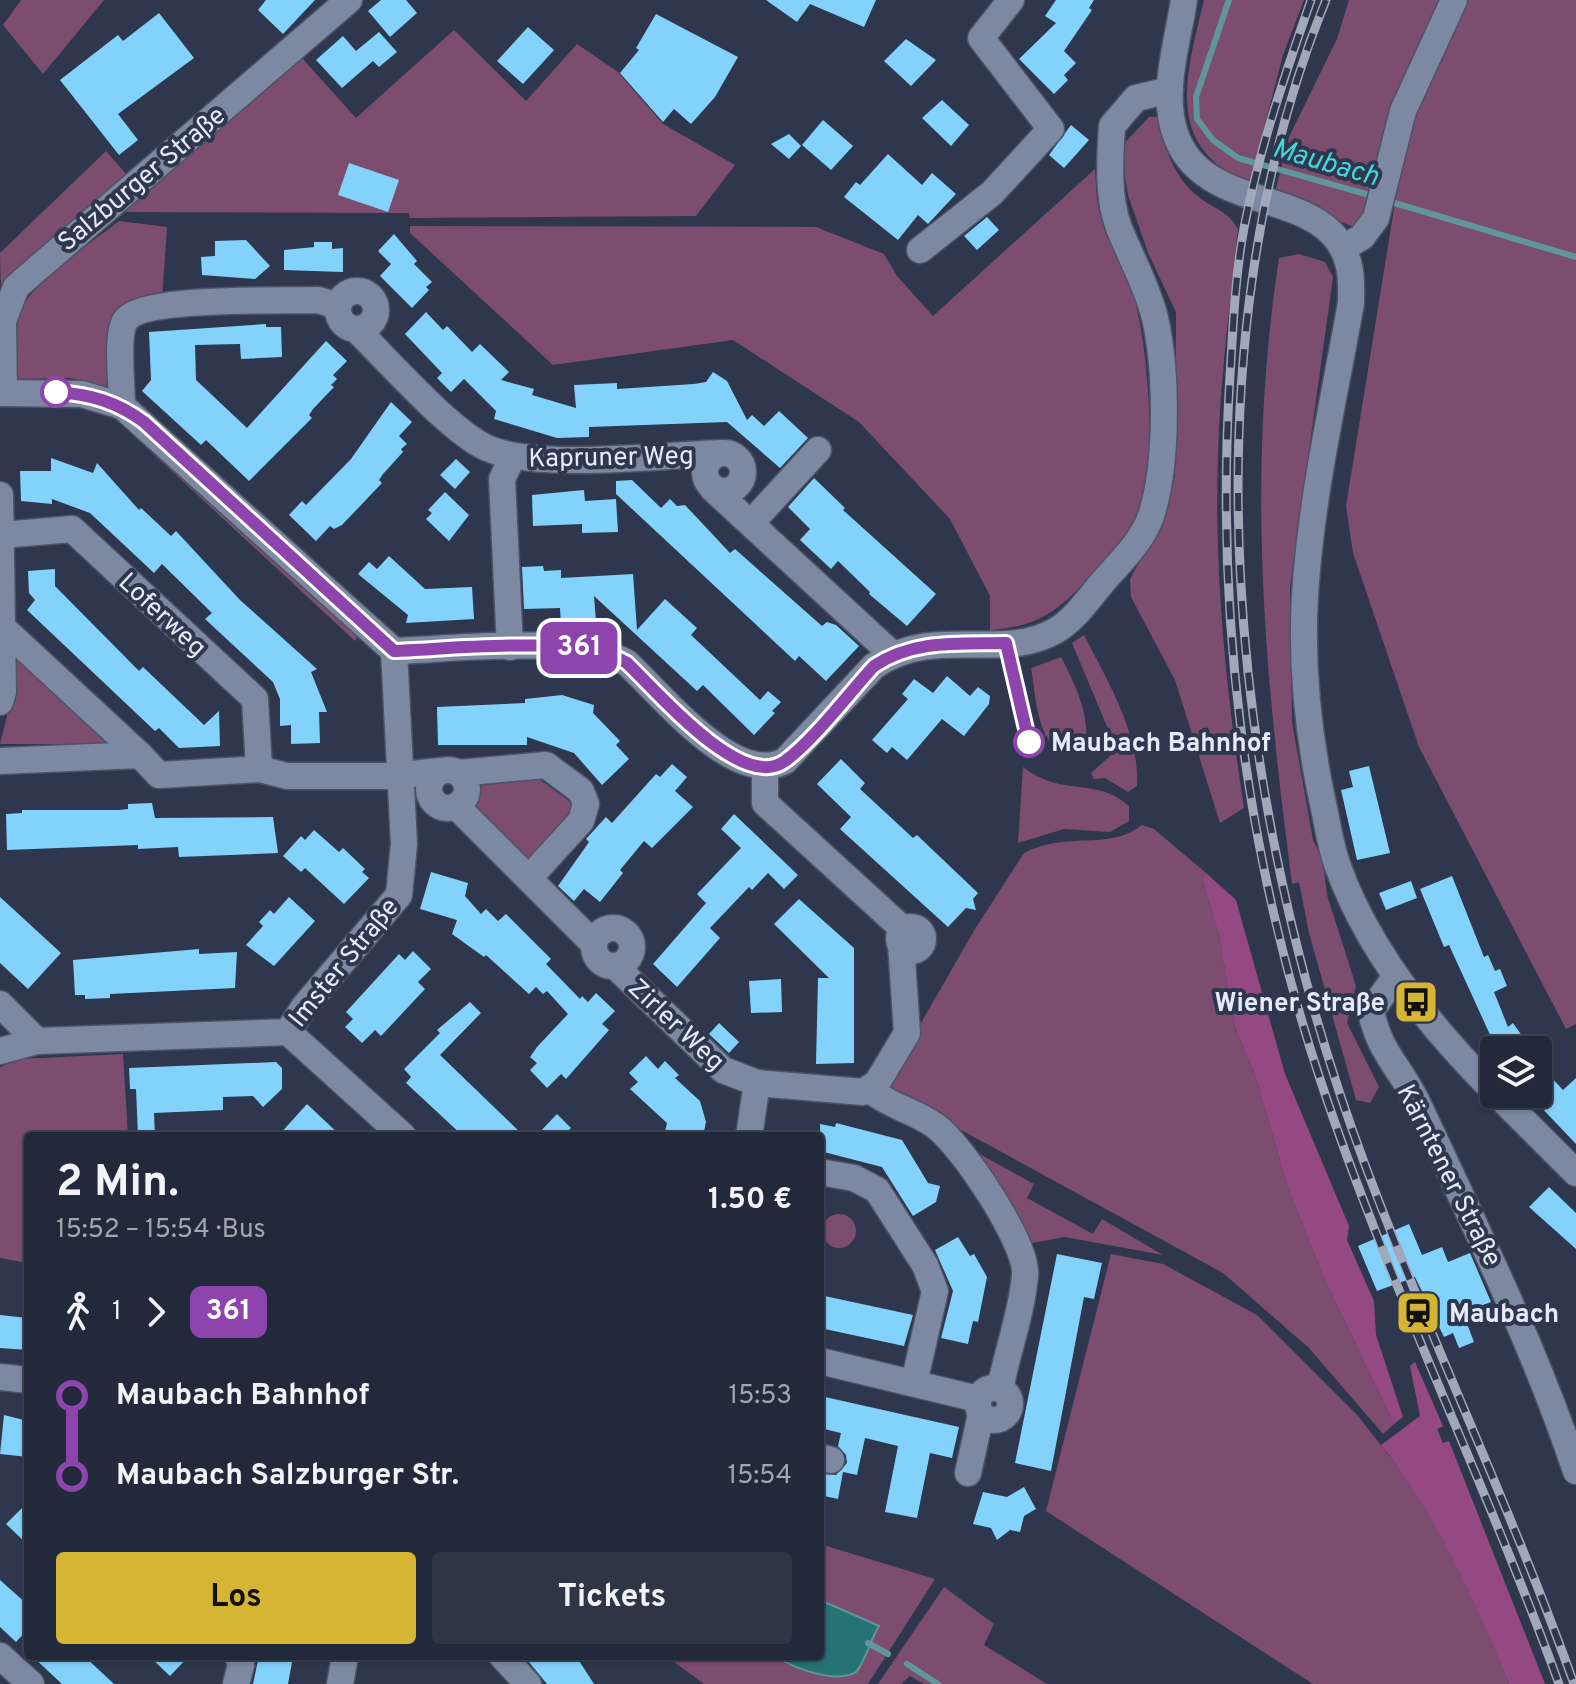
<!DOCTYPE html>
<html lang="de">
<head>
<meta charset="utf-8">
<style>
  :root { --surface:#22293a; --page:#2e3545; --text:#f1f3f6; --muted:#a2a6af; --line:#3f4554; --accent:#d6b534 }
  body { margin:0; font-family:Overpass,sans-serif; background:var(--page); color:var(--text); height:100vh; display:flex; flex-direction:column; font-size:30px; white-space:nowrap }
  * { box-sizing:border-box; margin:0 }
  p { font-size:26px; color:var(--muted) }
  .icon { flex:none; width:44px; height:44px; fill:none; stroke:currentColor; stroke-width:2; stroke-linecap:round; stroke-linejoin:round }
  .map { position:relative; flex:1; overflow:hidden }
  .drawer { position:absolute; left:24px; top:1132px; width:800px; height:528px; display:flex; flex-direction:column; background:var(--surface); border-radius:8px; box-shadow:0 2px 6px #0004,0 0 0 2px var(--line) }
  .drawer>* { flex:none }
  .badge { padding:0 16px; border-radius:12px; font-size:28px; line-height:52px }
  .buttons { position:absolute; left:1480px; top:1036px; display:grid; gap:16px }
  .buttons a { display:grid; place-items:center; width:72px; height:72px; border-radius:8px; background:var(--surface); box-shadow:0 2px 6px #0004,0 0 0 2px var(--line); font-size:40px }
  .map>.badge { position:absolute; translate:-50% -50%; box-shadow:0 0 0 4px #fff }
  .legs { display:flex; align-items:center; gap:12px; height:88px; padding:0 32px; font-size:26px }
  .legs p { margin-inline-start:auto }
  .summary { display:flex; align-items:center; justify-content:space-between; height:136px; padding:0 32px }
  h1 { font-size:44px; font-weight:700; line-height:60px }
  .button { display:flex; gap:16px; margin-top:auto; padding:16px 32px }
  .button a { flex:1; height:92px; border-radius:8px; background:var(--accent); color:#111; font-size:32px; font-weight:700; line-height:92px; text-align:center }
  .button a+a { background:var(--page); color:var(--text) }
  ul { padding:0 32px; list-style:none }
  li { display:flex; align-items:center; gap:28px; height:80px; font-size:30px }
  li i { display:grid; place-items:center; width:12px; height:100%; margin:0 10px; background:currentColor }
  li i::after { content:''; width:20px; height:20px; margin:-10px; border:6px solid; border-radius:50%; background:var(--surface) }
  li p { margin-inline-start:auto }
  li:first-child i { background:linear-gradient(#0000 50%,currentColor 0) }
  li:last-child i { background:linear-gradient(currentColor 50%,#0000 0) }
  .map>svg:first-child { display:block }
</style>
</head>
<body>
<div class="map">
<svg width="1576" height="1684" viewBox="0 0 1576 1684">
  <rect width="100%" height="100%" fill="#2e374d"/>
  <g fill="#7d4d70">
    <path d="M21,0h83l-61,74 -40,-49z"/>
    <path d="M1204,0h100l-21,55 -33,127c-89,-33 -63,-111 -46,-182z"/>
    <path d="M1349,0h96l-81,217 -10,10 -80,-31 15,-59 48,-98z"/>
    <path d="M1462,0h114v1024l-10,5 -147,-282 -66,-194 -7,-47 57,-353 16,-56z"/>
    <path d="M454,30l72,71 51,-57 41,28 45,52 72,41 -39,51 -286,2 -1,-5 -285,-1 178,-154 54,60z"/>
    <path d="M1149,117h9c5,29 17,63 42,81 16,12 28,13 38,31 -8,75 -18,151 -20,226 -4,118 8,236 26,353l-24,15 -45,-143 -44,-83 -1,-18 36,-67 9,-36 1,-164 -28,-59 -20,-58 -8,-47z"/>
    <path d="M106,151l25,29 -130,111 -1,-38z"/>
    <path d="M1095,169c1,15 1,33 6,48 9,25 22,49 31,74 16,48 25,165 9,213 -10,28 -28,48 -48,70 -35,36 -51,52 -103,56v-34l-40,-77 -91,-97 -126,-82 -180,25 -143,-132v-7l406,1 68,27 13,22 36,40z"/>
    <path d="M119,221l48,6 -5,72 -28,4 -28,84 -36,-9 -52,1c-2,-14 -6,-30 -6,-44 0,-42 76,-89 107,-114z"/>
    <path d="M1299,254l26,8 8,15 -43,311 2,134 21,118 10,21 4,34 29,91 -9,37 32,64 -9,16 -14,-3 -47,-167 -10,-51 -7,2c-28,-216 -46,-409 -13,-626z"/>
    <path d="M137,433l221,203 -3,5 -221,-205z"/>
    <path d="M1084,635c23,45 56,99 53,151l-9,6 -23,-14 -11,1 -3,-6 19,-17 1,-20 -39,-93z"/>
    <path d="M17,653l95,91h-112l12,-48z"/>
    <path d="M1061,657c14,27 28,55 25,87l-21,11c-29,-14 -29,-60 -34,-87z"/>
    <path d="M1023,767c39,31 73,9 106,39v15l-19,11 -46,-3 -46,14z"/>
    <path d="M539,779l30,22 7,10 -37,50 -14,-1 -49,-51 6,-24z"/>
    <path d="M1142,825l12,4 52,44 -4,5 17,58 16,91 21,51 32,110 35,88 71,148 -11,10 -74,-86 -86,-75 -335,-183 3,-15 84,-146 49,-76c43,-23 83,-1 118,-28z"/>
    <path d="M123,1054l5,82h-100v127l-28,-5v-191l20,-8z"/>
    <path d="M976,1152l58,32 -7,14 66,36 9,-15 61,36 -98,-18 -33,6 -8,-2z"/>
    <circle cx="839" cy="1231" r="17"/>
    <path d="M1111,1254l52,10 94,51 101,101 61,78 49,90 41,100h-196l-267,-173z"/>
    <path d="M820,1544l115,35 -67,105h-164l-38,-28h154z"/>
    <path d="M944,1587l50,37 -10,21 63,39h-123l-14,-8 -9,8h-23z"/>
  </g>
  <g fill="#944982">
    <path d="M1206,873l30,27 49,174 64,152 -2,14 27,61 2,34 27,82 -9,7 -71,-148 -35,-88 -32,-110 -21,-51 -16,-91 -17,-58z"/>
    <path d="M1415,1362l28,64 -6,3 6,14 6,-2 96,243h-36c-35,-85 -70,-167 -128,-239l39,-29 -10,-50z"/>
  </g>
  <path fill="#257375" stroke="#5f979d" stroke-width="2" d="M820,1600l59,26c-9,14 -13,34 -23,46 -20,12 -61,-3 -81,-16h45z"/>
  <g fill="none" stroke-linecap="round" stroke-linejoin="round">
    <g stroke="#5f979d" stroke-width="6">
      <path d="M1229,0l-33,97 1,22 16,21 25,18 135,38"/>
      <path d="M1388,201l188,56"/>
      <path d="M868,1643l20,11"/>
      <path d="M907,1664l31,20"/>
    </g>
  </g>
  <g fill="#82d2fc">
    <path d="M266,0h49l-32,34 -25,-24z"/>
    <path d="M381,0h25l11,13 -27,24 -22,-26z"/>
    <path d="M766,0h110l-12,27 -54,-23 -13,18z"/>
    <path d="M1056,0h38l-5,8 3,2 -28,41 12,12 -12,12 4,5 -14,14 -35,-35 37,-36 -11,-7z"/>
    <path d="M159,13l35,45 -76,56 20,26 -19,15 -59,-75 58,-45 5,6z"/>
    <path d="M656,14l82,43 -23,40 -24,27 -17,-15 -11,13 -43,-49 19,-23 -3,-2z"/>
    <path d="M528,27l26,23 -31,34 -26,-23z"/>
    <path d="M379,32l18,20 -18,15 -6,-6 -31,27 -26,-28 27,-24 13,15z"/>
    <path d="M906,39l30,21 -25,26 -27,-25z"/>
    <path d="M942,100l27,25 -18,21 -29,-28z"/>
    <path d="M823,120l30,26 -22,24 -29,-25z"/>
    <path d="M1071,125l18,15 -25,28 -15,-13z"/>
    <path d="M789,134l12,12 -12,13 -18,-15z"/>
    <path d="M888,154l34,31 10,-12 24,21 -28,30 -10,-9 -20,25 -54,-43 12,-15 4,3z"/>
    <path d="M349,163l50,17 -11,32 -50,-17z"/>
    <path d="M987,217l12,13 -22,20 -13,-14z"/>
    <path d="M394,234l23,27 -3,3 18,18 -6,5 3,3 -17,18 -32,-32 11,-12 -13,-13z"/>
    <path d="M246,240l24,26 -15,13 -53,-4 -1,-18 14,-1v-15z"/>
    <path d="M314,242h18v7l11,-1v24l-59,-2v-20l30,-3z"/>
    <path d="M426,312l17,18 4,-4 25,26 8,-8 29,28 -8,8 33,9 -2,6 44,13 -2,-23 43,-2v6l77,-5 12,-2 7,-10 14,9 20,39 5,-5 12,11 15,-15 29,27 -28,30 -53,-46 -138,5v10l-32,1 -63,-19 2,-8 -32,-32 -13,13 -14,-14 5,-5 -37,-39z"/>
    <path d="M266,324v3h15l1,30 -41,2 -1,-15 -45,1 1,35 51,48 79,-87 21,20 -14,14 4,4 -6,6 3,2 -21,22 -4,6 3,3 -63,63 -43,-41 -5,5 -59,-54 9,-11 -2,-48z"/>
    <path d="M391,402l21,20 -13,14 8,8 -6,5 2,3 -20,22 -4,6 3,3 -40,42 -8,4 -4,-3 -14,15 -27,-26 13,-14 4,4 45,-46z"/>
    <path d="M51,458l42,15 4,-10 42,47 2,-2 30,28 5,-5 64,69 77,69 -6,3 16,40h-8l1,31 -29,1v-19l-11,1v-27l-7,-17 -68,-63 7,-6 -50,-49 -8,9 -64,-60 -38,-14v5l-31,-3 -1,-30h31z"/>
    <path d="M456,459l14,13 -15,17 -15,-14z"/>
    <path d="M814,478l31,30 -2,2 93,84 -29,32 -38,-32 1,-2 -32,-31 -7,8 -31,-29 10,-11 -22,-22z"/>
    <path d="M632,480l29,28 9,-9 7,7 8,-1 45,48 5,-4 87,77 5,-4 9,3 23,21 -33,35 -27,-25 -4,5 -179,-167v-13z"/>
    <path d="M584,490l1,11 31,-2 2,33 -36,1v-9l-49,2 -1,-31z"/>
    <path d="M445,492l24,23 -20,26 -23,-22 6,-6 -4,-3z"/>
    <path d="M389,556l36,33 47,-2 2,32 -68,4 2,-8 -50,-41 11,-12 8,7z"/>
    <path d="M543,566l1,5 17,-1v8l72,-4 4,56 28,-31 32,29 -6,7 69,65 8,-9 13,11 -9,9 3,2 -21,22 -51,-50 -6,6 -103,-95 2,25 -35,2 -1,-15 -36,1 -2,-42z"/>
    <path d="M55,569v17l84,85 4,-4 61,58 15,-14 1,35 -41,2 -20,-20 -4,3 -128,-121 8,-10 -6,-7 -1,-22z"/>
    <path d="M947,676l23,20 8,-9 12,9 -1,8 -25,32 -22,-17 -35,41 -15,-13 -5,6 -15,-13 36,-41 -6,-5 12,-15 19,14z"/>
    <path d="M562,695l32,10 -1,8 27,28 -4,4 13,14 -27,26 -28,-32 -47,-16v8h-89l-1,-38 88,-4v-4z"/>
    <path d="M841,759l24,24 -5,6 53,49 4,-3 61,58 -5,6 3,11 -10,-2 -18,19 -108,-98 11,-12 -34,-33z"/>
    <path d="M672,764l15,13 -12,14 18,16 -41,41 -8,-7 -24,29 3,3 -23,29 -16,-13 -10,12 -16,-15 31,-44 -3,-3 20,-22 6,6 44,-49 4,3z"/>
    <path d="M1369,766l21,87 -33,7 -16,-70 12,-3 -4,-16z"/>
    <path d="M152,803l3,15 118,-1 5,36 -99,4 -1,-10 -40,2v-4l-131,5 -1,-36 16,-1v-3h97l9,-1v-5z"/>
    <path d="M734,814l64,61 -14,14 -16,-16 -16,17 -3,-3 -39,41 10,10 -43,49 -24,-23 53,-61 -9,-9 44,-46 -20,-19z"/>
    <path d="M314,830l25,22 4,-4 22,21 -3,3 7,6 -25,26 -39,-36 -4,4 -18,-16 18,-20 4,4z"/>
    <path d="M431,872l37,11 -3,13 16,18 5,-5 12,12 8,-7 45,45 -5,5 34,35 2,-3 6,6 8,-9 19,18 -13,13 7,6 -43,49 -5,-5 -14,14 -17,-18 7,-7 -7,-6 7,-10 31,-33 -21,-23 -4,3 -7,-7 -7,7 -43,-39 -2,2 -32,-23 5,-14 -37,-11z"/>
    <path d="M1452,876l32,81 4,-2 7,16 5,-2 7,17 -13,6 14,35 5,-4 19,27h-35l-48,-105 -5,2 -24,-58z"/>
    <path d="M1411,881l6,17 -31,12 -7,-17z"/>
    <path d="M0,897l61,56 -33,36 -28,-26z"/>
    <path d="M289,897l26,24 -41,45 -28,-21 17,-19 -4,-4 11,-12 4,4z"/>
    <path d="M799,899l55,49v115l-38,1 2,-86h11l-55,-54z"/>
    <path d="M199,949v5l38,-2 -2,36 -125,6v4l-25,1v-4h-10l-2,-35z"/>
    <path d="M413,951l18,18 -13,13 7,7 -44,47 -6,-6 -13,13 -17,-16 8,-8 -7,-7 53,-58 6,6z"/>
    <path d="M781,979l1,33 -31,1 -2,-32z"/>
    <path d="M470,1002l11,11 -41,42 84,81h-61l-57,-53 5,-6 -7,-8 36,-36 -3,-3z"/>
    <path d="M719,1023l20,19 -10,11 -20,-19z"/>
    <path d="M646,1056l12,13 7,-8 14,14 -4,3 25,23 6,21 -3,14h-39l3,-13 -37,-34 8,-7 -9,-9z"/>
    <path d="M276,1062l6,6v21l-19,18 -10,-11 -30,1v13l-69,3 1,23h-17l-2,-47h-6l-1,-21z"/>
    <path d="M1538,1063l25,27 13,-12v66l-38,-40z"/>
    <path d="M307,1104l34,32h-63z"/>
    <path d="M557,1114l14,14 -8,8h-27z"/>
    <path d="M836,1123l66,17 26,43 12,3 -4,16 -23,14 -31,-49 -62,-16v-27l15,3z"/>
    <path d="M1549,1187l27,26v36l-47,-42z"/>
    <path d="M1409,1224l13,31 20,-8 6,15 22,-9 21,49 -28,11 11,29 -15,6 -6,-15 -9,4 -29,-60 -38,14 -19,-45z"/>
    <path d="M958,1237l12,19 4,-2 13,23 -9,45 -5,-1 -5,23 -27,-6 12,-47 -18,-41z"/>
    <path d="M1057,1254l45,9 -8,36 -10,-2 -33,174 -36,-8z"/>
    <path d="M820,1295l93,20 -9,31 -84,-18z"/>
    <path d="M0,1315l28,3v32l-28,-2z"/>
    <path d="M825,1397l134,30 -7,31 -22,-5 -13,65 -32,-6 13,-66 -33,-8 -8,37 -14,-3 -5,27 -18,-4v-21l16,1 11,-12 -1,-8 -8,-9 3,-13 -21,-5z"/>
    <path d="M4,1415l24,6v36l-28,-3z"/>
    <path d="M1024,1487l12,22 -12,7 -4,16 -10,-2 -13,10 -6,-12 -18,-4 10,-32 24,5z"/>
    <path d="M28,1502v43l-22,-21z"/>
    <path d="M0,1580l28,25v24l-12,13 -16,-15z"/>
    <path d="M32,1656h52l30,28h-52z"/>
    <path d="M149,1656h40l-19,20z"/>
    <path d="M259,1656h20l-1,3 14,3 -4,22h-35z"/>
    <path d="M524,1656h52l18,28h-47z"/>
  </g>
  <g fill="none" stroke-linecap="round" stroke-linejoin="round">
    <g stroke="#4c5366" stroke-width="29">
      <g id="minor">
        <path d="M1184,0c-6,41 -23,91 -9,133 28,86 156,50 174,133 3,11 2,25 2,37 -17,96 -40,194 -46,292 -4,68 3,138 17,204 5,22 8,45 15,65 30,86 93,163 157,227"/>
        <path d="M1343,248l19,-11 14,-19 27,-107 51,-111"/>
        <path d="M920,250l72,-57 59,-64 -70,-91 30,-38"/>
        <circle cx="357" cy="310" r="19"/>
        <path d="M356,329c33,33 87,94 125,116 47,27 183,10 241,8"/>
        <path d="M0,393l82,1 40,12 272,245c59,-2 185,-17 233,12 36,33 107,124 158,98l89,-95c61,-42 126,-4 181,-35 18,-10 33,-31 46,-47 18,-21 41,-42 50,-68 17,-52 16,-145 4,-198 -8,-32 -24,-60 -36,-90 -12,-31 -9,-70 -7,-102l24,-28 34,-8"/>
        <path d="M4,393l-1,-72 13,-34 333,-287"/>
        <path d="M122,406c0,-20 -6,-70 3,-85 16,-25 160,-20 193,-21l20,6"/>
        <circle cx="724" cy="472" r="19"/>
        <path d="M713,489l179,165"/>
        <path d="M0,495l3,197 -3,10"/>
        <path d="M751,523l67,-73"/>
        <path d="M2,535l70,-6 183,170 4,70"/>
        <path d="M4,629l136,126"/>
        <path d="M510,647l-8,-168 10,-21"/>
        <path d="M0,761l140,-6 19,20 100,-6 28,7h106l47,-5"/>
        <path d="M765,769v34l139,127"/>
        <circle cx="448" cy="789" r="19"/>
        <path d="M459,773l87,-8 35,26 5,13 -5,17 -52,57"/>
        <path d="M456,806l138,138"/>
        <circle cx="911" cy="939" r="12"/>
        <circle cx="613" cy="947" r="19"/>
        <path d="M615,966l108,104 34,13 106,9 14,-9 30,-50 -6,-89"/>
        <path d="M1396,976l-25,35c8,41 29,56 46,91 57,122 116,241 159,369"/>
        <path d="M0,1004l37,37"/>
        <path d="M288,1032l115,104"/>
        <path d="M0,1051l37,-10 251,-9 16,-25 95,-112 5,-51 -10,-193"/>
        <path d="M870,1090c21,17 43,20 64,35 26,17 94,119 91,150 -3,38 -18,77 -25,114"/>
        <path d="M1497,1094l79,79"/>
        <path d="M749,1136l8,-53"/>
        <path d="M820,1172l34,6 23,12 48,75 10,26 -21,92"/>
        <path d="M820,1361l158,38"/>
        <path d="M0,1377l28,3"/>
        <circle cx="994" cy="1404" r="16"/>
        <path d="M820,1457l11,3"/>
        <path d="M968,1473l13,-59"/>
        <path d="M0,1656l31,28"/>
        <path d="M502,1656l26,28"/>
        <path d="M236,1684l5,-19 -3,-9"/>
        <path d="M340,1684l5,-28"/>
      </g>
    </g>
    <use href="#minor" stroke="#7d88a2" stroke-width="26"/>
    <g stroke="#a1a8b9" stroke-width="9">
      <g id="rail">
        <path d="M1311,0c-26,75 -52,149 -67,228 -9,48 -11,99 -14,148 -15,238 15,476 90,703 68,206 165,401 239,605"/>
        <path d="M1326,0c-146,357 -94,808 38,1162 65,176 147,345 210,522"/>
      </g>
    </g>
    <use href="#rail" stroke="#2e374d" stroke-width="6" stroke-dasharray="18" stroke-linecap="butt"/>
  </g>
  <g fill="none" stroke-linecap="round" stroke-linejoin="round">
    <g stroke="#fff" stroke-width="18">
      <path id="line-1" d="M56,392c34,2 61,10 88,30l250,229c59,-2 185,-17 233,12 30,28 115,130 158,98 27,-19 65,-69 89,-95 40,-27 85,-22 132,-23l23,99"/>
    </g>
    <use href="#line-1" stroke="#8e44ad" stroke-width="12"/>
  </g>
  <defs>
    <g id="bus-square" transform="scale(2.3)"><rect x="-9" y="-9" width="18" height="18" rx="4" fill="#d6b534" stroke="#2e374d"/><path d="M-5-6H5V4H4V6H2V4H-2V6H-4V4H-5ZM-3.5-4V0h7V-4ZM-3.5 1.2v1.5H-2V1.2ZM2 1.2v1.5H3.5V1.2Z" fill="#111"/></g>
    <g id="station-square" transform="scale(2.3)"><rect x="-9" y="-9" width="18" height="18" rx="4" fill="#d6b534" stroke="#2e374d"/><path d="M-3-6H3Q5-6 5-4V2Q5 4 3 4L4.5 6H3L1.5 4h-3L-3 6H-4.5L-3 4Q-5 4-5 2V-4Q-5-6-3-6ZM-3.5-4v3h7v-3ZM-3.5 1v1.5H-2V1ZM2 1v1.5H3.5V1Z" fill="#111"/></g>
  </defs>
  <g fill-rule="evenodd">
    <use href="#bus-square" x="1416" y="1002"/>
    <use href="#station-square" x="1418" y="1313"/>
  </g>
  <g fill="#fff" stroke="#8e44ad" stroke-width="4">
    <circle cx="56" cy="392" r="14"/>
    <circle cx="1029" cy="742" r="14"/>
  </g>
  <g text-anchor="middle" stroke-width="8" stroke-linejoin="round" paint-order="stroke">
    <g font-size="26" fill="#e5ebf9" stroke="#2e374d">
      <text transform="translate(141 178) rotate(-40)" y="9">Salzburger Straße</text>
      <text transform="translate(611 456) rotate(-1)" y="9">Kapruner Weg</text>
      <text transform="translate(163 614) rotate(43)" y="9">Loferweg</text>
      <text transform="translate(343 962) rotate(-51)" y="9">Imster Straße</text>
      <text transform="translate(677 1024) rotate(43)" y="9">Zirler Weg</text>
      <text transform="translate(1450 1175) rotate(63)" y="9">Kärntener Straße</text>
    </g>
    <g font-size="26" font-weight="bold" fill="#e5ebf9" stroke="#2e374d" text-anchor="start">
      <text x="1051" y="751">Maubach Bahnhof</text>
    </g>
    <g font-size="26" font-weight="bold" fill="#e5ebf9" stroke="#2e374d" text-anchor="end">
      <text x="1385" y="1011">Wiener Straße</text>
      <text x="1449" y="1322" text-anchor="start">Maubach</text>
    </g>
    <g font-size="28" font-style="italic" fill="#40d8dc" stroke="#2e374d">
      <text transform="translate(1326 161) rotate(16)" y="10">Maubach</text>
    </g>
  </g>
</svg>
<div class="buttons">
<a><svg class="icon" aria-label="layers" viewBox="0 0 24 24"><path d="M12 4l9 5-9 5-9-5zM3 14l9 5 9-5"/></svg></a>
</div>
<b class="badge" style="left:579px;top:648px;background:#8e44ad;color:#fff">361</b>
<section class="drawer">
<div class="summary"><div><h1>2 Min.</h1><p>15:52 – 15:54 · Bus</p></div><b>1.50 €</b></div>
<div class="legs"><svg class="icon" aria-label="walk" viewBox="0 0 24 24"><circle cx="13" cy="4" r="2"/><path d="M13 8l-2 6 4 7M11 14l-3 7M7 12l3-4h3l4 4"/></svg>1<svg class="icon" aria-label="forward" viewBox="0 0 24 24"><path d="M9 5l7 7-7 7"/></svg><b class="badge" style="background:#8e44ad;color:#fff">361</b></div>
<ul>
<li><i style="color:#8e44ad"></i><b>Maubach Bahnhof</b><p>15:53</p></li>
<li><i style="color:#8e44ad"></i><b>Maubach Salzburger Str.</b><p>15:54</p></li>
</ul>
<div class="button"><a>Los</a><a>Tickets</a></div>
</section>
</div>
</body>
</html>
